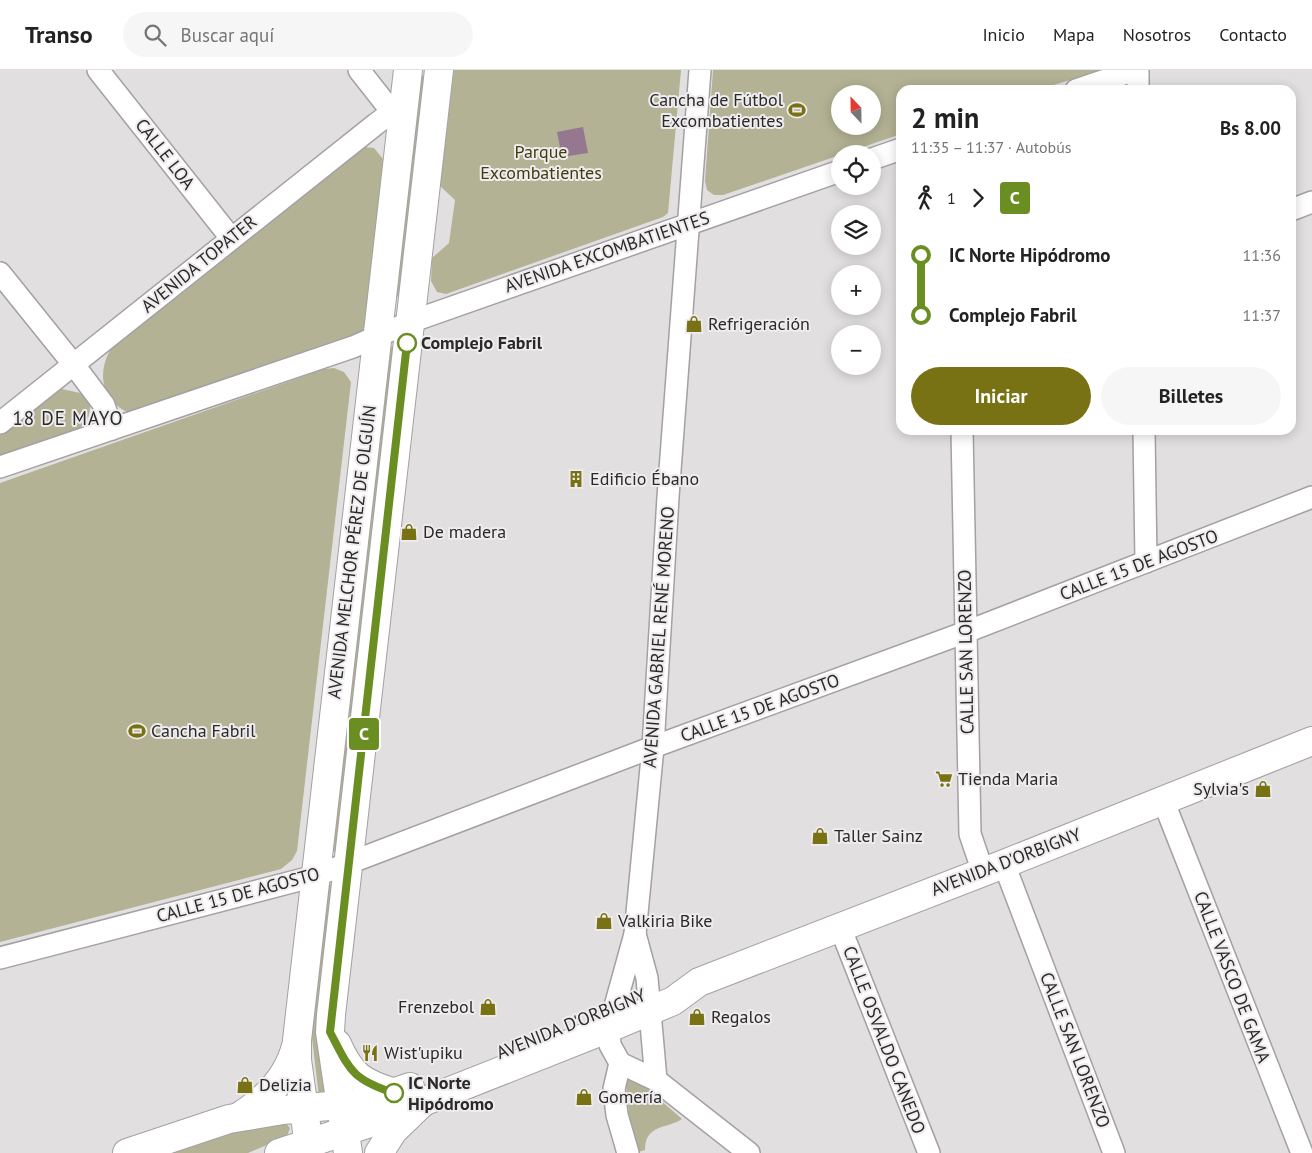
<!DOCTYPE html>
<html lang="es">
<head>
<meta charset="utf-8">
<style>
  :root { --surface:#fff; --page:#f6f6f6; --text:#222; --muted:#767676; --line:#e0e0e0; --accent:#787215 }
  body { margin:0; font-family:"PT Sans",sans-serif; background:var(--page); color:var(--text); height:100vh; display:flex; flex-direction:column; font-size:19px; white-space:nowrap }
  * { box-sizing:border-box; margin:0 }
  p { font-size:16px; color:var(--muted) }
  .icon { flex:none; width:28px; height:28px; fill:none; stroke:currentColor; stroke-width:2; stroke-linecap:round; stroke-linejoin:round }
  .map { position:relative; flex:1; overflow:hidden }
  .side { position:absolute; left:896px; top:15px; width:400px; height:350px; display:flex; flex-direction:column; background:var(--surface); border-radius:15px; box-shadow:0 2px 12px #0003 }
  .side>* { flex:none }
  .badge { padding:0 10px; border-radius:4px; font-size:18px; line-height:32px }
  .needle { width:32px; rotate:338deg }
  .fabs { position:absolute; left:831px; top:15px; display:grid; gap:10px }
  .fabs a { display:grid; place-items:center; width:50px; height:50px; border-radius:50%; background:var(--surface); box-shadow:0 2px 12px #0003; font-size:25px }
  .map>.badge { position:absolute; translate:-50% -50%; box-shadow:0 0 0 2px #fff }
  .legs { display:flex; align-items:center; gap:8px; height:55px; padding:0 15px; font-size:16px }
  .legs p { margin-inline-start:auto }
  .overview { display:flex; align-items:center; justify-content:space-between; height:85px; padding:0 15px }
  h1 { font-size:28px; font-weight:700; line-height:38px }
  .cta { display:flex; gap:10px; margin-top:auto; padding:10px 15px }
  .cta a { flex:1; height:58px; border-radius:30px; background:var(--accent); color:#fff; font-size:20px; font-weight:700; line-height:58px; text-align:center }
  .cta a+a { background:var(--page); color:var(--text) }
  ul { padding:0 15px; list-style:none }
  li { display:flex; align-items:center; gap:18px; height:60px; font-size:19px }
  li i { display:grid; place-items:center; width:8px; height:100%; margin:0 6px; background:currentColor }
  li i::after { content:''; width:12px; height:12px; margin:-6px; border:4px solid; border-radius:50%; background:var(--surface) }
  li p { margin-inline-start:auto }
  li:first-child i { background:linear-gradient(#0000 50%,currentColor 0) }
  li:last-child i { background:linear-gradient(currentColor 50%,#0000 0) }
  header { display:flex; align-items:center; gap:30px; box-sizing:border-box; height:70px; padding:0 25px; background:var(--surface); border-bottom:1px solid var(--line) }
  header strong { font-size:24px }
  nav { display:flex; gap:28px; margin-inline-start:auto; font-size:18px }
  .search { width:350px; height:45px; background:var(--page); display:flex; align-items:center; gap:12px; box-sizing:border-box; padding:0 18px; border-radius:28px; color:var(--muted); font-size:19px }
  .map>svg:first-child { display:block }
</style>
</head>
<body>
<header>
<strong>Transo</strong>
<div class="search"><svg class="icon" aria-label="search" viewBox="0 0 24 24"><circle cx="10" cy="10" r="6"/><path d="M15 15l6 6"/></svg>Buscar aquí</div>
<nav><a>Inicio</a><a>Mapa</a><a>Nosotros</a><a>Contacto</a></nav>
</header>
<div class="map">
<svg width="1312" height="1083" viewBox="0 0 1312 1083">
  <rect width="100%" height="100%" fill="#e2dfe1"/>
  <g fill="#b3b294" fill-rule="evenodd">
    <path d="M454,0h227l-13,143 -5,4 -217,77 -9,-2 -6,-11 1,-23 17,-15 6,-43 -15,-14z"/>
    <path d="M713,0h390l-66,20h-136v44l-178,61h-9l-7,-5 -2,-9zM840,24h32v32h-32z"/>
    <path d="M419,5l7,1 -26,221 -6,-1z"/>
    <path d="M364,77l10,1 9,11 -17,164 -5,10 -229,81c-29,-11 -36,-38 -22,-64z"/>
    <path d="M388,277h7l-59,505 -6,-1z"/>
    <path d="M334,298l10,4 7,10 -54,469 -5,9 -11,9 -281,73v-459l324,-114z"/>
    <path d="M62,319l18,4 10,11c0,7 -1,14 -5,19 -9,12 -68,28 -85,33v-24l49,-37z"/>
    <path d="M327,814l6,1 -7,211 -7,1 -8,-68z"/>
    <path d="M628,1007l8,2 46,40c-15,10 -37,5 -37,31l-7,2 -9,-37 -3,-33z"/>
    <path d="M285,1052l5,6 -3,8 -39,17h-83l66,-22z"/>
  </g>
  <path fill="#95778f" d="M583,57l5,26 -26,4 -5,-25z"/>
  <g fill="none" stroke-linecap="round" stroke-linejoin="round">
    <g stroke="#a4a0a3" stroke-width="24">
      <g id="minor">
        <path d="M98,0l133,168"/>
        <path d="M359,0l33,42"/>
        <path d="M700,0l-32,427 -15,250 -18,187 -26,94 1,17 10,18 36,17 93,73"/>
        <path d="M1138,0v20"/>
        <path d="M1076,20l59,-20"/>
        <path d="M872,89l29,-10"/>
        <path d="M1291,140l21,-8"/>
        <path d="M0,203l74,92 30,40 8,24"/>
        <path d="M0,353l376,-299 16,-12 9,-1"/>
        <path d="M962,360l8,404 13,38"/>
        <path d="M1144,360l2,132"/>
        <path d="M0,397l353,-120 57,-25 430,-151"/>
        <path d="M1163,730l139,353"/>
        <path d="M1004,794l110,289"/>
        <path d="M840,857l89,226"/>
        <path d="M635,864l12,44 9,102"/>
        <path d="M0,888l315,-82 338,-129 313,-115 346,-135"/>
        <path d="M620,993l-6,26 3,26 11,38"/>
      </g>
    </g>
    <g stroke="#a4a0a3" stroke-width="30">
      <g id="major">
        <path d="M127,1083l102,-34 54,-9 80,-7 47,-16"/>
        <path d="M279,1083l88,-29 242,-96 64,-27 26,-19 305,-118 308,-123"/>
      </g>
    </g>
    <g stroke="#a4a0a3" stroke-width="30">
      <g id="highway">
        <path d="M337,974c14,32 25,39 58,49"/>
        <path d="M240,1046c27,-17 48,-39 56,-70"/>
        <path d="M310,1083l-13,-93v-20l111,-970"/>
        <path d="M348,1083l-18,-121 1,-17 108,-945"/>
        <path d="M379,1083l14,-22 30,-29"/>
      </g>
    </g>
    <use href="#minor" stroke="#fff" stroke-width="21"/>
    <use href="#major" stroke="#fff" stroke-width="28"/>
    <use href="#highway" stroke="#fff" stroke-width="28"/>
  </g>
  <g fill="none" stroke-linecap="round" stroke-linejoin="round">
    <g stroke="#fff" stroke-width="11">
      <path id="line-1" d="M394,1023c-43,-14 -44,-23 -64,-61l77,-689"/>
    </g>
    <use href="#line-1" stroke="#6b8e23" stroke-width="8"/>
  </g>
  <defs>
    <g id="stadium-bare" transform="scale(1.35)"><path d="M0-5a6.5 5 0 1 0 0 10a6.5 5 0 1 0 0-10ZM-3.5-1.8h7v3.6h-7Z" fill="#787215" stroke="#efecee" stroke-width="2.5" paint-order="stroke"/></g>
    <g id="shop-bare" transform="scale(1.35)"><path d="M-5-2.5h2.3a2.7 3.5 0 0 1 5.4 0H5L5.5 6h-11ZM-1.5-2.5h3a1.5 2.3 0 0 0-3 0Z" fill="#787215" stroke="#efecee" stroke-width="2.5" paint-order="stroke"/></g>
    <g id="building-bare" transform="scale(1.35)"><path d="M-4-6H4V6H1V3H-1V6H-4ZM-2.5-4.3h1.7v1.8h-1.7ZM.8-4.3h1.7v1.8H.8ZM-2.5-1h1.7V.8h-1.7ZM.8-1h1.7V.8H.8Z" fill="#787215" stroke="#efecee" stroke-width="2.5" paint-order="stroke"/></g>
    <g id="supermarket-bare" transform="scale(1.35)"><path d="M-6-5.5h2.5l.6 2H6L4.5 2H-2.5L-4.4-4H-6ZM-1.5 3.2a1.3 1.3 0 1 0 .1 0ZM3 3.2a1.3 1.3 0 1 0 .1 0Z" fill="#787215" stroke="#efecee" stroke-width="2.5" paint-order="stroke"/></g>
    <g id="restaurant-bare" transform="scale(1.35)"><path d="M-5-6h1v4h1v-4h1v4h1v-4h1v5L-1.5 .5V6h-2V.5L-5-1ZM5-6V6H3V1.5H1.5Q1.5-4 5-6Z" fill="#787215" stroke="#efecee" stroke-width="2.5" paint-order="stroke"/></g>
  </defs>
  <g fill-rule="evenodd">
    <use href="#stadium-bare" x="797" y="40"/>
    <use href="#shop-bare" x="694" y="254"/>
    <use href="#building-bare" x="576" y="409"/>
    <use href="#shop-bare" x="409" y="462"/>
    <use href="#stadium-bare" x="137" y="661"/>
    <use href="#supermarket-bare" x="944" y="709"/>
    <use href="#shop-bare" x="1263" y="719"/>
    <use href="#shop-bare" x="820" y="766"/>
    <use href="#shop-bare" x="604" y="851"/>
    <use href="#shop-bare" x="488" y="937"/>
    <use href="#shop-bare" x="697" y="947"/>
    <use href="#restaurant-bare" x="370" y="983"/>
    <use href="#shop-bare" x="245" y="1015"/>
    <use href="#shop-bare" x="584" y="1027"/>
  </g>
  <g fill="#fff" stroke="#6b8e23" stroke-width="2.5">
    <circle cx="407" cy="273" r="9"/>
    <circle cx="394" cy="1023" r="9"/>
  </g>
  <g text-anchor="middle" stroke-width="4" stroke-linejoin="round" paint-order="stroke">
    <g font-size="18" fill="#2b2a2b" stroke="#efecee" text-anchor="start">
      <text x="783" y="36" text-anchor="end">Cancha de Fútbol<tspan x="783" dy="21">Excombatientes</tspan></text>
      <text x="708" y="260">Refrigeración</text>
      <text x="590" y="415">Edificio Ébano</text>
      <text x="423" y="468">De madera</text>
      <text x="151" y="667">Cancha Fabril</text>
      <text x="958" y="715">Tienda Maria</text>
      <text x="1249" y="725" text-anchor="end">Sylvia's</text>
      <text x="834" y="772">Taller Sainz</text>
      <text x="618" y="857">Valkiria Bike</text>
      <text x="474" y="943" text-anchor="end">Frenzebol</text>
      <text x="711" y="953">Regalos</text>
      <text x="384" y="989">Wist'upiku</text>
      <text x="259" y="1021">Delizia</text>
      <text x="598" y="1033">Gomería</text>
    </g>
    <g font-size="18" fill="#3f3c0d" stroke="#efecee">
      <text x="541" y="88">Parque<tspan x="541" dy="21">Excombatientes</tspan></text>
    </g>
    <g font-size="18" fill="#2b2a2b" stroke="#efecee">
      <text transform="translate(165 84) rotate(52)" y="6">CALLE LOA</text>
      <text transform="translate(607 182) rotate(-19)" y="6">AVENIDA EXCOMBATIENTES</text>
      <text transform="translate(199 194) rotate(-39)" y="6">AVENIDA TOPATER</text>
      <text transform="translate(352 482) rotate(-83)" y="6">AVENIDA MELCHOR PÉREZ DE OLGUÍN</text>
      <text transform="translate(1139 495) rotate(-21)" y="6">CALLE 15 DE AGOSTO</text>
      <text transform="translate(659 567) rotate(-86)" y="6">AVENIDA GABRIEL RENÉ MORENO</text>
      <text transform="translate(966 582) rotate(-91)" y="6">CALLE SAN LORENZO</text>
      <text transform="translate(760 638) rotate(-20)" y="6">CALLE 15 DE AGOSTO</text>
      <text transform="translate(1006 792) rotate(-21)" y="6">AVENIDA D'ORBIGNY</text>
      <text transform="translate(238 825) rotate(-15)" y="6">CALLE 15 DE AGOSTO</text>
      <text transform="translate(1232 907) rotate(69)" y="6">CALLE VASCO DE GAMA</text>
      <text transform="translate(571 954) rotate(-22)" y="6">AVENIDA D'ORBIGNY</text>
      <text transform="translate(884 970) rotate(69)" y="6">CALLE OSVALDO CANEDO</text>
      <text transform="translate(1075 980) rotate(69)" y="6">CALLE SAN LORENZO</text>
    </g>
    <g font-size="18" font-weight="bold" fill="#2b2a2b" stroke="#efecee" text-anchor="start">
      <text x="421" y="279">Complejo Fabril</text>
      <text x="408" y="1019">IC Norte<tspan x="408" dy="21">Hipódromo</tspan></text>
    </g>
    <g font-size="19" letter-spacing="1" fill="#2b2a2b" stroke="#efecee">
      <text x="68" y="355">18 DE MAYO</text>
    </g>
  </g>
</svg>
<div class="fabs">
<a><svg class="needle" viewBox="-14 -14 28 28"><path d="M0-13l5 13h-10z" fill="#e53935"/><path d="M0 13l5-13h-10z" fill="#767676"/></svg></a>
<a><svg class="icon" aria-label="locate" viewBox="0 0 24 24"><circle cx="12" cy="12" r="6"/><path d="M12 2v4M12 18v4M2 12h4M18 12h4"/></svg></a>
<a><svg class="icon" aria-label="layers" viewBox="0 0 24 24"><path d="M12 4l9 5-9 5-9-5zM3 14l9 5 9-5"/></svg></a>
<a>+</a>
<a>−</a>
</div>
<b class="badge" style="left:364px;top:664px;background:#6b8e23;color:#fff">C</b>
<section class="side">
<div class="overview"><div><h1>2 min</h1><p>11:35 – 11:37 · Autobús</p></div><b>Bs 8.00</b></div>
<div class="legs"><svg class="icon" aria-label="walk" viewBox="0 0 24 24"><circle cx="13" cy="4" r="2"/><path d="M13 8l-2 6 4 7M11 14l-3 7M7 12l3-4h3l4 4"/></svg>1<svg class="icon" aria-label="forward" viewBox="0 0 24 24"><path d="M9 5l7 7-7 7"/></svg><b class="badge" style="background:#6b8e23;color:#fff">C</b></div>
<ul>
<li><i style="color:#6b8e23"></i><b>IC Norte Hipódromo</b><p>11:36</p></li>
<li><i style="color:#6b8e23"></i><b>Complejo Fabril</b><p>11:37</p></li>
</ul>
<div class="cta"><a>Iniciar</a><a>Billetes</a></div>
</section>
</div>
</body>
</html>
